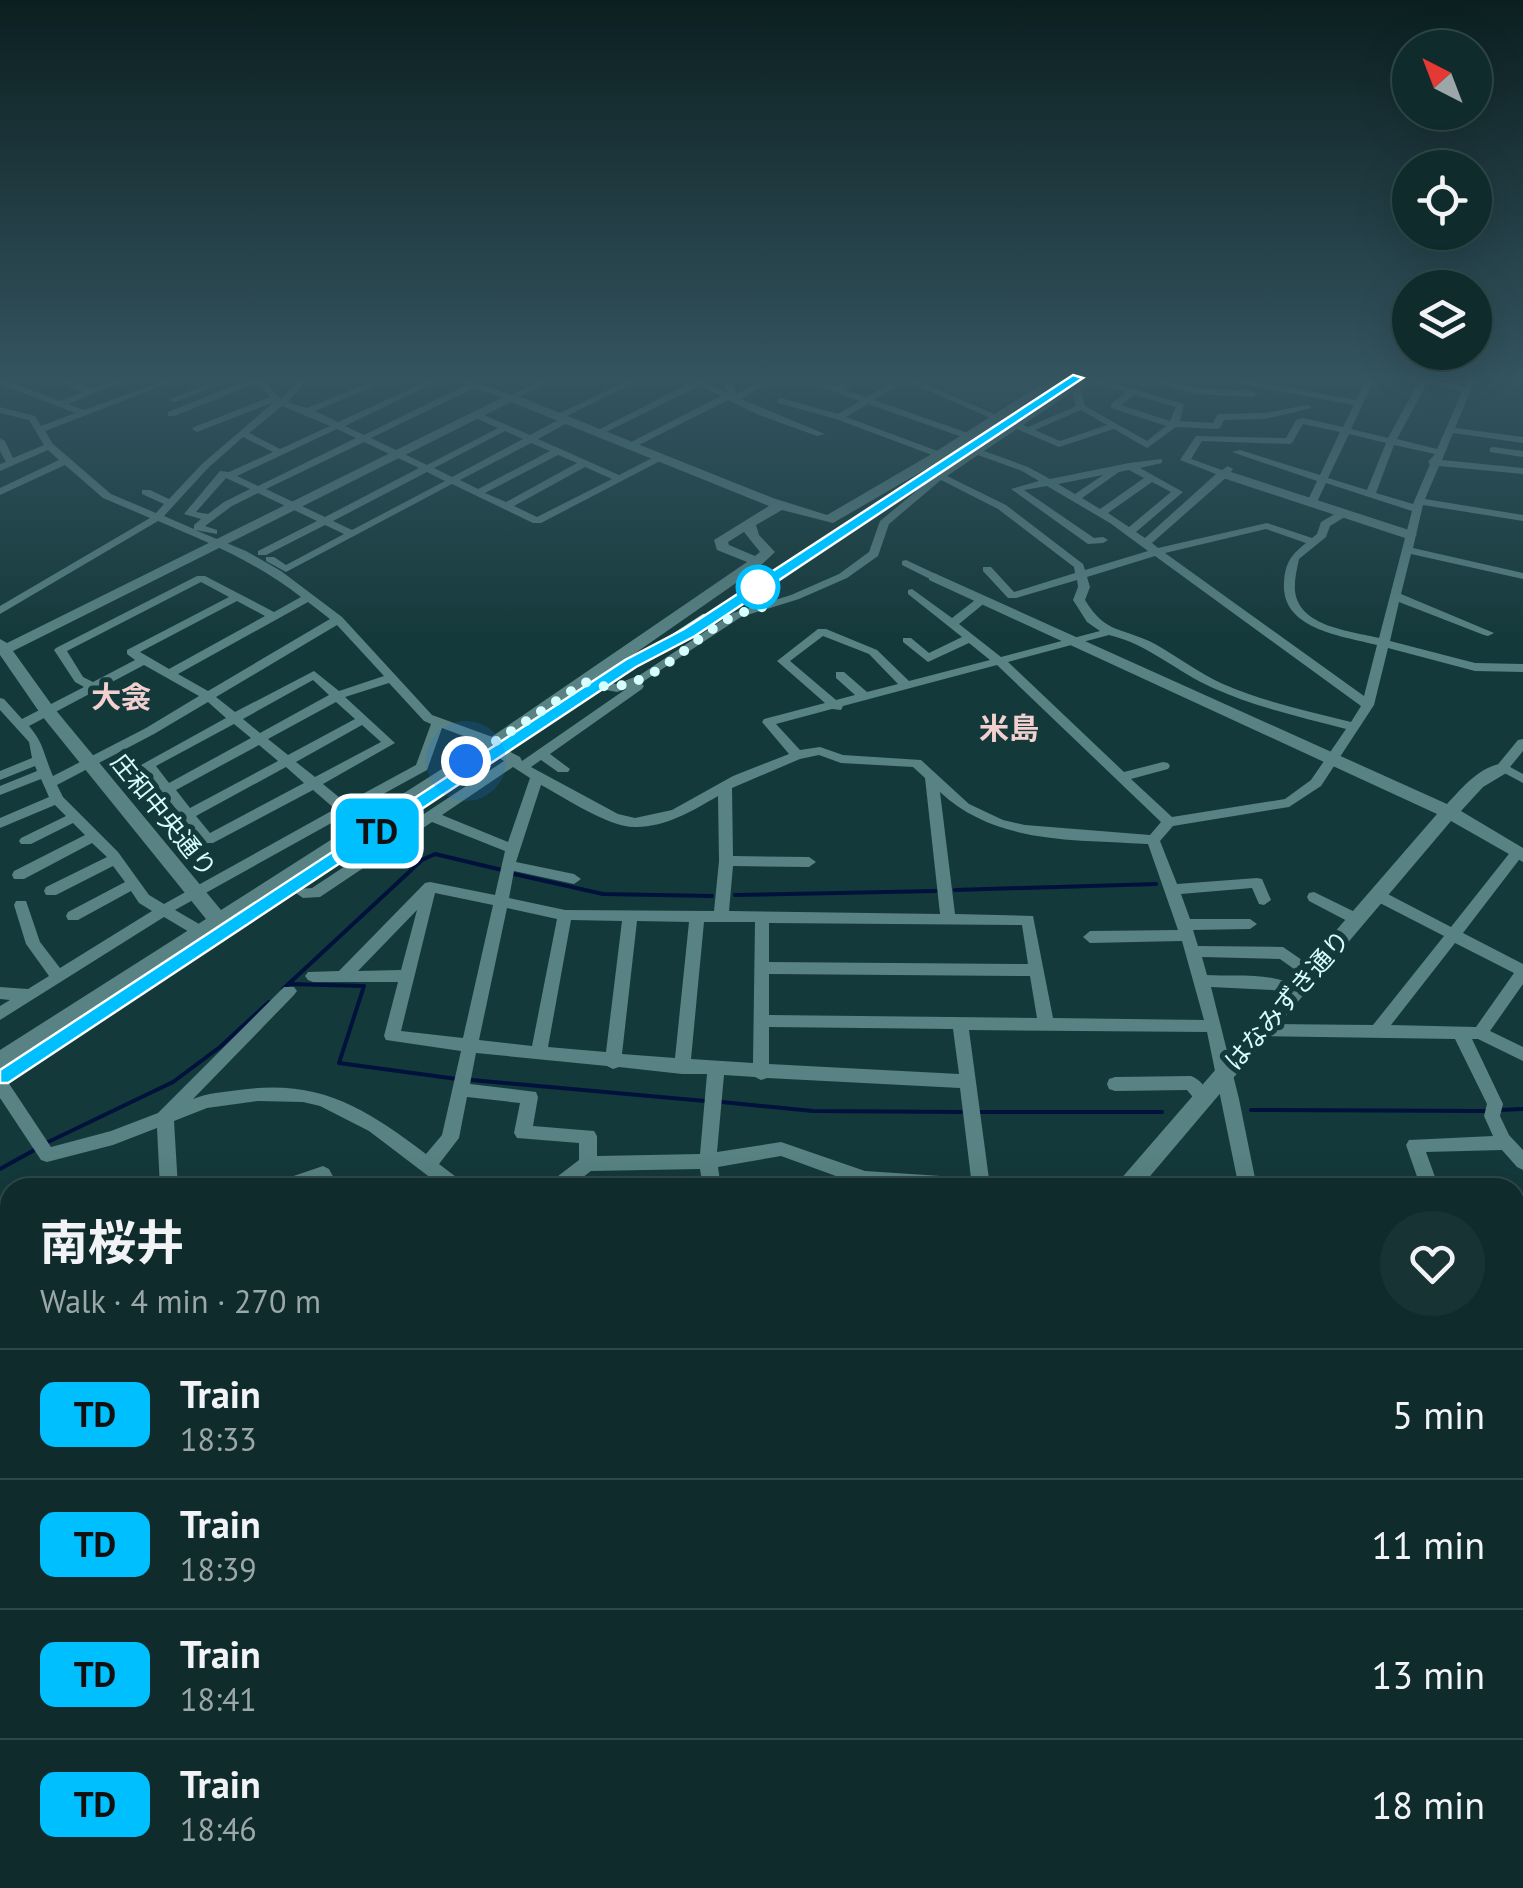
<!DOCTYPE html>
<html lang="en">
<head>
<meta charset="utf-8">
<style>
  :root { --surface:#0f2b2c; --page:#183334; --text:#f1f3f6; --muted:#9ba7a9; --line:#2f4748 }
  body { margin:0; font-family:"PT Sans","Noto Sans JP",sans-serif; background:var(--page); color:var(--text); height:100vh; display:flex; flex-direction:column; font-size:38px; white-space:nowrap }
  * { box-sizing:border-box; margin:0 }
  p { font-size:32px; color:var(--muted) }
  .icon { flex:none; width:55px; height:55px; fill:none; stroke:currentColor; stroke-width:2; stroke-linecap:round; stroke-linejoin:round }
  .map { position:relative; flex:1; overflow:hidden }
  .drawer { position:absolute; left:0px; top:1178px; width:1525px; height:712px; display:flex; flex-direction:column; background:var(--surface); border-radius:30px 30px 0 0; box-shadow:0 10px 40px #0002,0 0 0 2px var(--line) }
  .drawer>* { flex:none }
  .badge { padding:0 20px; border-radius:15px; font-size:35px; line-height:65px }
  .needle { width:65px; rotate:318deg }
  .fabs { position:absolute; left:1392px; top:30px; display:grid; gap:20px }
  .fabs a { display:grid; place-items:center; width:100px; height:100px; border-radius:50%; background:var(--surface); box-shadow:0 10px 40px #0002,0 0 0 2px var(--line); font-size:50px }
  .you { position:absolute; width:50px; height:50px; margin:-25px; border:8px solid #fff; border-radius:50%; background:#1a73e8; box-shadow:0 0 0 15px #1a73e833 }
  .map>.badge { position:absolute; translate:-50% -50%; box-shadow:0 0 0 5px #fff }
  .round { display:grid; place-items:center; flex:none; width:105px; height:105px; border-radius:52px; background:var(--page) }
  .overview { display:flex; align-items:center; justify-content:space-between; height:170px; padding:0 40px }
  h1 { font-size:48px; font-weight:700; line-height:75px }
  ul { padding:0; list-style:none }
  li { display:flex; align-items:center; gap:30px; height:130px; padding:0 40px; border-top:2px solid var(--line) }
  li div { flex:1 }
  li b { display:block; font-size:38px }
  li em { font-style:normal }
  li .badge { min-width:110px; font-weight:700; text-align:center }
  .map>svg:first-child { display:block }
</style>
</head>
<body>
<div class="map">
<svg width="1523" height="1888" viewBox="0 0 1523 1888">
  <rect width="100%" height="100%" fill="#14393a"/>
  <path fill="#1e4648" d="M911,378h140l-58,33z"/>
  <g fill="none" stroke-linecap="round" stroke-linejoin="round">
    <g stroke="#00123c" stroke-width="4">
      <path d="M514,874l89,20 109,2"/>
      <path d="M955,890l201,-6"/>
      <path d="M735,895l201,-4"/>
      <path d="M289,984l75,2 -25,77 118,16"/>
      <path d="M283,989l139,-129 13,-6 67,16"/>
      <path d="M472,1080l233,21"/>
      <path d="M722,1102l91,9 148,1"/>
      <path d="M1251,1110l235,1"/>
      <path d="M1500,1110l23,-1"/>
      <path d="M978,1112h184"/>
      <path d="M46,1143l127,-61 47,-35 49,-45"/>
      <path d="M0,1169l38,-21"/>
    </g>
    <g fill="#588283" fill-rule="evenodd">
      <path d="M0,378l60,23 23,-9 -32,-14h11l29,11 31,-11h11l-65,26 16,6 87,-32h11l-137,53 8,13 58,50 45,19 8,-9 -22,-10v-4h8l19,9 33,-35 72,-62 -77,30 -5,-3 2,-2 76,-30 -13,-14 -83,33h-6v-4l85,-34h8l20,21 20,-21h8l-21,24 19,6 75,-30h11l-78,33 23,11 96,-44h10l-99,48 19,9 102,-50 -14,-7h11l48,17 35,-17h10l-45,23 -37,-13 -103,50 56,27 71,-37 -25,-11v-4h6l51,22 30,-16h-4v-4l77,-37h10l-78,39 4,1v4l-31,17 81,36 37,-19h6v4l-121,63h-8l-81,-39 -166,88 -20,-11v-4h8l12,8 58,-31 -19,-9 -59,30h-8v-4l59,-30 -59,-28 -26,13 -27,20 12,4v4l-22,-4 51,21 35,20 61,46 90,98 66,24 1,3 -2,3 23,12 2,4 104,-72 -9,3 -32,-6 -4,-1v-6l35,5 24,-9 93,-62 58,-18 48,-21 30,-22 11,-31 57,-47 146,-96h12l89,26 -4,17 33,2 4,-8 3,-1 44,-1 43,-8 5,3 -48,11 -40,1 -4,8 -3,1 -41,-2 -29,21 -33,-19 -55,18 -42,-18 -33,22 44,16 22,12 79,-16 33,-4v4l-22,5 43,24 -47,40 9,6 71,-64 -36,-14 16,-24 90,2 10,-18 7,-2 40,9 11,-22 -131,-24 -4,-3h16l121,22 11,-22h8l-24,51 37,9 31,-57 -6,-3h13l38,9 4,-9h8l-21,50 68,9v6l-70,-10 -11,27 81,8v6l-84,-8 -14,33 98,16v6l-100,-16 -10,43 110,25v6l-112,-25 -10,40 93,39 -6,3 -4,-1 -85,-33 -9,39 85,22 48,1v8l-48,-1 -87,-23 -14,57 -53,81 -32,21 -116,19 -13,15 17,43 80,-6 5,1 9,21 -7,5 -5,-1 -7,-16 -71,6 9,25h60l7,5 -7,5 -57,1 5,16 85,1 32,22 3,4 -3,4h-10l-25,-18 -78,-2 5,18c29,2 73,-5 94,17l-3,4 -5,2 -20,-8 -62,-3 28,112 18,89h-18l-32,-156 -238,-2 20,149 17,4 3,5h-155l1,-5 -74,-27 -63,11 3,21h-18l-3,-19 -109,2 -22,17h-23l3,-5 30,-23v-17l-62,-5 -3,-5 6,-30 -53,-6 -8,41 -20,26 25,19 3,5h-23l-75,-57 -49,-25 -17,-4 -45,-1 -51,7 -33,13 4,67h-18l-3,-60 -44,17 -66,17 -6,-2 -41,-62v-21l6,2 45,68 60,-16 47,-18 126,-126h10l3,4 -3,4 -101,104c15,-6 30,-7 46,-9 81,-11 124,17 187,64l16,-19 19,-84 -75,-11 -2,-4 14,-54h-85l-5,-2 -3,-4 3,-4 31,-1 86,-88 5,-1 65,13 10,-44 -73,-29 -112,75 -17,1 -7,-5 2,-4 14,-1 192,-127 -19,-12v-5l-43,-16 -15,42 -73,40 18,16 -2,3h-10l-16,-13 -169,94 31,18 2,4 -2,4h-10l-32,-19 -164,103v-14l10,-6 -10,-1v-12l28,2 21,-13 -23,-32 -12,-39 2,-4h10l14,41 20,26 92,-57 -13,-8 -8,-12 -53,29h-10l-2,-4 2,-4 57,-30 -12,-16 -57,29h-10l-2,-4 2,-4 61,-30 -15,-14 -68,36h-10l-2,-4 2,-4 71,-36 -12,-12 -42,21h-10l-2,-3 2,-3 45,-22 -11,-11 -55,23v-10l49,-21 -8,-18 -41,16v-9l37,-15 -2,-5 -35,14v-9l32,-13 -3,-16 -29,-32v-12l4,1 18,20 62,-32 -9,-5 -21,-32 2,-2 141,-72h8l69,36 27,-15c-45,-35 -91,-54 -143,-76l-158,93v-8l150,-88 -47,-20 -38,-33 -65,30v-7l59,-28 -11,-10 -48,21v-7l6,-2 -6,-11v-13l5,3 8,17 31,-13 -15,-25 -29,-7v-6l35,9 6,10 34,-13 -75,-29zM1089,381l37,11 -15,12v4l55,18 -19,15 -62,-35 -5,-18zM1427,383l35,9 -25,57 -40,-10zM1072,392l4,14 -48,21 -5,-2zM1134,395l42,12 -6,14 -49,-16zM282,406l48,20 -50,23 -31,-16zM1081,410l26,15 -47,16 -25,-11zM1303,424l37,8 -20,43 -80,-25 -8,2 85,29 -10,21 1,2h8l10,-21 86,28 -33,127c-28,-7 -80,-11 -84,-47 -1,-11 2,-22 4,-32l27,-22 4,-11 18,-11v-4h-8l-19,11 -4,12 -5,4 -45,-15 -109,25 -6,-5 76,-67 5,-7 -5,-3 -6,4 -31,-11 11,-18 87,3 3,-1zM337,429l19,9 -98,48 -21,-10zM505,431l18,8 -71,38 -18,-9zM1349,434l37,9 -19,47 -39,-12zM243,437l30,15 -44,20 -9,-1 -36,43 17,5 -7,6v4l-30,-13 44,-48zM364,442l55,26 -94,49 -59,-28zM531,443l19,8 -72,38 -18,-9zM1394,445l41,9 -7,8 2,2 -17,40 -37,-11zM558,455l19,8 -71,39 -21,-9zM978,455l44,16 17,10 -28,8 77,55 15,-1 5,-3 -5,-3 -9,1 -70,-48 23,-4 63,37 38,28 -63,19 -2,-6 -77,-59 -59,-29zM585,467l27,12 -75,38 -23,-11zM1129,470l15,8 -44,31 -18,-11 37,-26zM427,472l18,9 -93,49 -19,-9zM1103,475l-28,19 -17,-10zM226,478l24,11 -26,13 -16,12 -12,-2zM941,480l57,29 76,58 1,6 -61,19 -23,-25h-8v4l25,27h8l61,-18 1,7 -5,13 14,22 13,9 -99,26 -42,-33 28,-23v-4h-8l-27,21 -40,-29 -4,1v4l54,43 -33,16 -18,-15h-8v4l25,20 41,-19 21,17 -81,21 -32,-31 -51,-21h-8l-41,32 48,42 -61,16 -2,3 27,32 -56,22 -61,34 -37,8 -17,-4 -87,-47 10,-7 17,12h10l2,-3 -20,-15 92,-65 2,-3 -3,-3 100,-66 58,-18 48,-21 31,-22 11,-32zM1152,482l19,10 -42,35 -21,-14zM1266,529l40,14c-15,12 -21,20 -22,40 -3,47 60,53 93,62l-13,51 -199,-143zM1155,556l206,150 -10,16c-43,-11 -87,-20 -128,-38 -24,-11 -45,-27 -68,-40 -32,-17 -49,-9 -70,-44l5,-13 -3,-10zM201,582l28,15 -102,53v4l8,6 -42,22 -10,-5 -16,-26zM237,601l28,15 -96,53 -29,-17zM308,602l22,17 -122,72 -30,-17zM337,625l47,51 -45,15 -25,-20 -79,41 -19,-15zM1109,635c39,9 68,37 104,53 42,19 88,29 133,41l-35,51 -26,19 -113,18 -41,-38 37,-10 2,-3 -2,-3 -5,-1 -39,10 -116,-110zM823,636l46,18 29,30 -31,8 -23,-20h-8v6l19,17 -19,5 -46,-39zM144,665l55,31 -53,32 -93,48c-9,-20 -9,-33 -24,-50zM997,665l164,157 -11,13 -125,-10 -22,-5 -34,-16 -48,-44 -78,-5 -23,-8 -20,3 -24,-26 56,-15 9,1 2,-4zM313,680l16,15 -69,38 -17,-14zM389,683l35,38 7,3 -15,41 -70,38 -23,-19 72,-41 -50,-46zM208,702l18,16 -85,47 62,78h10l100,-53 22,19 -171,95 -15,-9 -31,-43 -55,-55 -6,-12 97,-51zM336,702l19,17 -67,36 -20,-16zM234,724l17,14 -82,45 -13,-17zM362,725l19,17 -66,35 -19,-15zM259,745l19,16 -88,47 -14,-18zM819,755l22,8 72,4 12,11 15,136 -211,-3 4,-45 76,1 7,-5 -7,-5 -76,-1 -1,-68 68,-29zM286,767l18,16 -94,50 -14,-17zM513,767l17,11 -22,64 -66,-27zM541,785c25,13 68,43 95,42 30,0 58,-17 82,-31l1,65 -5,50 -149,-1 -56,-12 5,-27 60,13 7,-5 -7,-5 -58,-12zM940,792c57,53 134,47 208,52l30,86 -88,1 -7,6 7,6 92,-2 22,79 -151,-2 -20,-102 -78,-2zM435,893l58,12 -30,133 -62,-7zM507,908l50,11 -25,127 -53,-6zM417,910l-16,60 -43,1zM571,920l51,1 -16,131 -58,-5zM637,921l52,1 -14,136 -53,-4zM704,922h51l-2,141 -62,-4zM769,923l253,2 6,39 -259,-2zM769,974l261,2 7,42 -268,-3zM769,1027l184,2 6,45 -190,-10zM476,1053l131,13 6,3 6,-2 63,7h25l-7,80 -103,2v-20l-3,-5 -61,-5 5,-29 -2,-5 -66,-8zM724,1075l31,2 6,3 6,-2 193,10 11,90 -106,-7 -84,-29 -64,10z"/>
      <path d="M223,378h11l-59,24 -7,-2z"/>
      <path d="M686,378h10l32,15 -7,-15h8l8,16 29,-16h10l-35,21 84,35 -8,2 -58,-21 -31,-15 -95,48h-6v-4l94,-48 -22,-10 -99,49 -8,-2 100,-51z"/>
      <path d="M798,378h11l27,9 16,-9h10l-18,12 22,7 34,-19h12l89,39 -8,2 -87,-38 -32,19 97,34v4h-6l-97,-34 -22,13 97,36v4l-3,1 -104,-39 -58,-16v-4l3,-1 57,16 22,-13z"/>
      <path d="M1143,378h12l39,10 59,3 4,3 -4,3 -59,-3z"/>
      <path d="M1493,447l30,4v6l-33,-5v-4z"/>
      <path d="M906,560l32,15 1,2 -9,2 -28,-14v-4z"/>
      <path d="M1523,739v12l-13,16 13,7v9l-28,-15 23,-28z"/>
      <path d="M1517,848l6,3 -1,5 -59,77 60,31v20l-33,47 33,16v14l-45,-22h-6l31,65 -3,12 9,19 14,15v20l-6,-3 -15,-17 -76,2 13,36h-18l-15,-43 3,-5 84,-4 -9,-20 3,-12 -32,-65 -194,-3 -6,-2 -2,-4 2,-4 6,-2 112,1 71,-89 -72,-37 -2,-4 2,-4h10l69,36 61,-77zM1455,943l59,30 -38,54 -85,-2z"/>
      <path d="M1314,892l47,23 2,4 -2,4h-10l-42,-22 -2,-4 2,-4z"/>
      <path d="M1191,1076c9,3 16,13 20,21l-2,5c-11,4 -15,-4 -22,-12l-72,1 -6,-2 -2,-5 2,-5 6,-2z"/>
      <path d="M323,1166l6,3 10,19h-18l-2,-5 -14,5h-35l3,-5z"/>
      <path d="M1369,1177l6,3 3,8h-18l3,-8z"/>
      <path d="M1523,1211v16l-8,1v-16z"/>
      <path d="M1523,1416v22l-8,3v-22z"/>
      <path d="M10,1438v22l-10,5v-22z"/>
      <path d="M20,1880h27l-4,8h-27z"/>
      <path d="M803,1880h26l2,8h-26z"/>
      <path d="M1147,1880h26l4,8h-26z"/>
    </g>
    <g fill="#588283" fill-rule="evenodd">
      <path d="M1051,378h13l-119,80 -112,65 -51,-13 -26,15 3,10 16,17 -16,15 -263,183 -496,320v-20l206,-131 -164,-203 -42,-61v-16l7,4 500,-248h8l258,103 54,17 108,-63zM511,402l258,104 -55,34 3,10 30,12 -263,180 -263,168 -167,-202 -41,-57zM744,532l16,20 -5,4 -26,-11 -1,-3z"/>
      <path d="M1225,470l190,62 2,3 -12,3 -185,-61 -2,-3z"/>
      <path d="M934,573l513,231c15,-16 37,-43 61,-40l3,4 -3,4 -25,15 -22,24 62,37v14l-72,-41 -311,367h-27l324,-374 -508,-234v-6z"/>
      <path d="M505,1880h38l-3,8h-38z"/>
      <path d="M1437,1880h34l3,8h-34z"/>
    </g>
    <g fill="#76d1d4" fill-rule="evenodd">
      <path d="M1523,1717v40l-8,3v-40z"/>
      <path d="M1262,1880h51l-3,8h-51z"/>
    </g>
    <g stroke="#bde4e5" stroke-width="5">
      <path id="rail-far1" d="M700,621l372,-243"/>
    </g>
    <g stroke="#bde4e5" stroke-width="8">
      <path id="rail" d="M0,1077l704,-459"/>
    </g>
    <use href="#rail-far1" stroke="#14393a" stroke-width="2.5" stroke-dasharray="8" stroke-linecap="butt"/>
    <use href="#rail" stroke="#14393a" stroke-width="4" stroke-dasharray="10" stroke-linecap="butt"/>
  </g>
  <linearGradient id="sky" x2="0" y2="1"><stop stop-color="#0b1f20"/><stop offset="0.59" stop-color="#345460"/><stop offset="1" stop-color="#345460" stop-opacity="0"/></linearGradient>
  <rect width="1523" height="642" fill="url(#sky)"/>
  <path fill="#00bfff" stroke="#fff" stroke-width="2.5" d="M1073,375l10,3 -388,258 -59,31 -628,416h-8v-13l625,-410 59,-31z"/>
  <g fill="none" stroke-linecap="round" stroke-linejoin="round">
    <path stroke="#d6feff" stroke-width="10" stroke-dasharray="0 18" d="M466,761l119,-79c60,22 102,-44 151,-67 9,-4 21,-6 30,-9l-8,-19"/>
  </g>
  <circle fill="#fff" stroke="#00bfff" stroke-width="5" cx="758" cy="587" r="20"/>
  <g text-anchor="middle" stroke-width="10" stroke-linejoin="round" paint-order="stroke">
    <g font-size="25" fill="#d6feff" stroke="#14393a">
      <text transform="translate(164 815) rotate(51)" y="9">庄和中央通り</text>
      <text transform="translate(1287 1000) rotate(-49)" y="9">はなみずき通り</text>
    </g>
    <g font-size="30" font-weight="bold" fill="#f3d0d0" stroke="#14393a">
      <text x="121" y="708">大衾</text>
      <text x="1009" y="739">米島</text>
    </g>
  </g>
</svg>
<div class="fabs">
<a><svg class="needle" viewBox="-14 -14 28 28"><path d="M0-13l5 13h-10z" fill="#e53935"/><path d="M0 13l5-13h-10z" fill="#9ba7a9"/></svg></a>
<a><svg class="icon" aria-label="locate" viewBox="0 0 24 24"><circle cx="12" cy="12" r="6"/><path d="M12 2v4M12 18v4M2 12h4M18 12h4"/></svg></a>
<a><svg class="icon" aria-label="layers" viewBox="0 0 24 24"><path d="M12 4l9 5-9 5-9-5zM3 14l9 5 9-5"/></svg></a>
</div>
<div class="you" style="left:466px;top:761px"></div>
<b class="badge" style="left:377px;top:831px;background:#00bfff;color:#111">TD</b>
<section class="drawer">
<div class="overview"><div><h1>南桜井</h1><p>Walk · 4 min · 270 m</p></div><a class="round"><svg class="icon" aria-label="heart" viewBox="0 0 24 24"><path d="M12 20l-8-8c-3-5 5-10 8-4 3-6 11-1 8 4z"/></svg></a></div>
<ul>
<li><span class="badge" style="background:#00bfff;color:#111">TD</span><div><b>Train</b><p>18:33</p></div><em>5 min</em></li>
<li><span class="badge" style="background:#00bfff;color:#111">TD</span><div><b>Train</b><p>18:39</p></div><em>11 min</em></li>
<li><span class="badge" style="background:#00bfff;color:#111">TD</span><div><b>Train</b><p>18:41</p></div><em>13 min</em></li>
<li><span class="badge" style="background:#00bfff;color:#111">TD</span><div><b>Train</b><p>18:46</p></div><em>18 min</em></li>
</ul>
</section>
</div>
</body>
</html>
